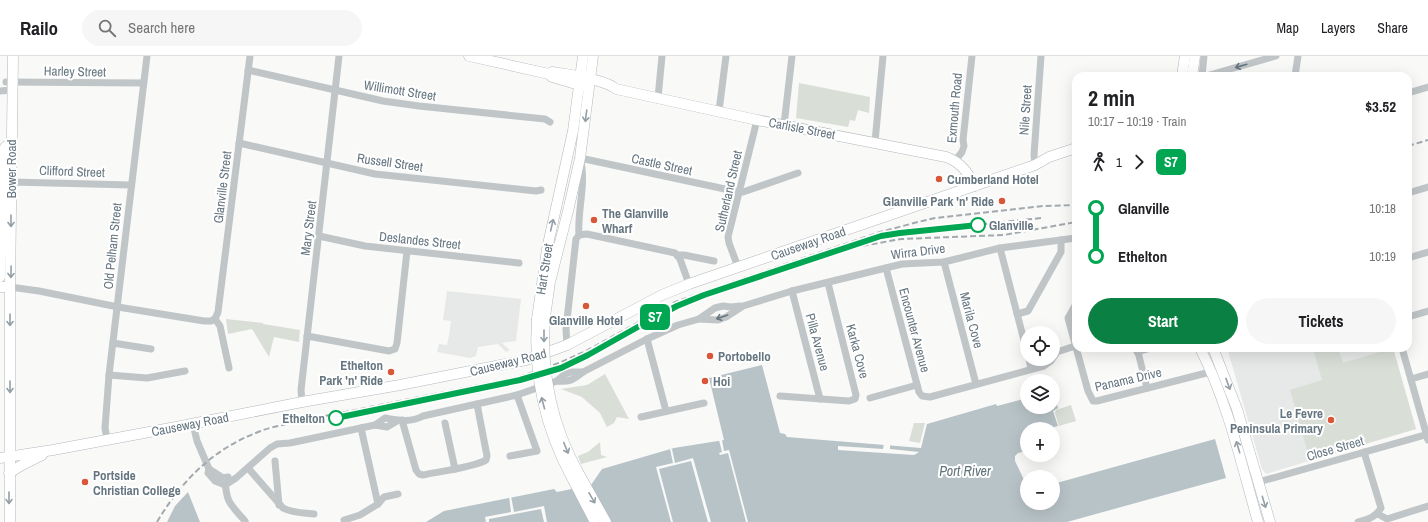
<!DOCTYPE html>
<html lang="en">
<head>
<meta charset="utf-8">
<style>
  :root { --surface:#fff; --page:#f6f6f6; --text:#202124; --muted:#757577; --line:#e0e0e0; --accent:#0b8043 }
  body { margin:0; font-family:"Archivo Narrow",sans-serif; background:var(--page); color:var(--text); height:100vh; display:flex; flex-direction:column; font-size:15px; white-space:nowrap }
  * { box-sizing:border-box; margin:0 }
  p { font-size:13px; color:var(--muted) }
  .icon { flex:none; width:22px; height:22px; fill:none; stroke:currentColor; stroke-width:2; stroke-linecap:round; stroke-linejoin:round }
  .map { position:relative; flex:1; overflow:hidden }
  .sheet { position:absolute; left:1072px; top:16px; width:340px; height:280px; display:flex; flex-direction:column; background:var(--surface); border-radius:12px; box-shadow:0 4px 16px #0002 }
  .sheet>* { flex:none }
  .badge { padding:0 8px; border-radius:6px; font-size:14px; line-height:26px }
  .tools { position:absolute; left:1020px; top:270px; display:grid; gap:8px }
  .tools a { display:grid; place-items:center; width:40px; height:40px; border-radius:50%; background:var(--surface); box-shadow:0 4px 16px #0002; font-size:20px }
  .map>.badge { position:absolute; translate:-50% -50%; box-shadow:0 0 0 2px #fff }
  .legs { display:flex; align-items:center; gap:6px; height:44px; padding:0 16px; font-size:13px }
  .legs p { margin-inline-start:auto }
  .head { display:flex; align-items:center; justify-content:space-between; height:68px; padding:0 16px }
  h1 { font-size:22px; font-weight:700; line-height:30px }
  .button { display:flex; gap:8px; margin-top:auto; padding:8px 16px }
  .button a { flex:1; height:46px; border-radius:24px; background:var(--accent); color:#fff; font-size:16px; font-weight:700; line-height:46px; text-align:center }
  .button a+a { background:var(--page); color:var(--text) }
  ul { padding:0 16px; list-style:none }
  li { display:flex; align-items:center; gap:14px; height:48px; font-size:15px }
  li i { display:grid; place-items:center; width:6px; height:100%; margin:0 5px; background:currentColor }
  li i::after { content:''; width:10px; height:10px; margin:-5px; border:3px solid; border-radius:50%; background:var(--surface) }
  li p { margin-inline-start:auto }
  li:first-child i { background:linear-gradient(#0000 50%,currentColor 0) }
  li:last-child i { background:linear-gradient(currentColor 50%,#0000 0) }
  header { display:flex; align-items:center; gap:24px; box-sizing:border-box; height:56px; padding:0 20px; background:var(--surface); border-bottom:1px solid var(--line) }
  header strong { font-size:19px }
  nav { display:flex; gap:22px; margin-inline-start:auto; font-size:14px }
  .search { width:280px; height:36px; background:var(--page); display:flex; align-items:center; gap:10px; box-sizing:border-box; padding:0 14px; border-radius:22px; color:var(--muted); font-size:15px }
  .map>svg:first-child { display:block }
</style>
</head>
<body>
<header>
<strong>Railo</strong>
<div class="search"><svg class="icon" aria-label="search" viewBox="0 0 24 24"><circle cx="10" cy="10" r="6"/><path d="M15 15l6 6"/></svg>Search here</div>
<nav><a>Map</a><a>Layers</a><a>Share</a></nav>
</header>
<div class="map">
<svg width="1428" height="466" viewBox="0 0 1428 466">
  <rect width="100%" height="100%" fill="#f9f9f7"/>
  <g fill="#e7e8e8">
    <path d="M447,235l74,8 -5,42 -14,2 8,7 -4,2 -8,-8 -20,3 -2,9 -6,2 -33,-6 2,-8 8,1 2,-10 2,-14 -8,-1z"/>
    <path d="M1221,292h58l5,4h8l13,-4h88l23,81 -150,45 -4,-5 -34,-118h-6z"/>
  </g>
  <g fill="#d9ded7">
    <path d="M799,27l71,14 -1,16 -11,-3 -3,11 -5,-1 -2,7 -52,-9z"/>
    <path d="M226,263l37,4v1l37,6 -1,12 -25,-5 -5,20 -17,-28 -24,5z"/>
    <path d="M1325,292h13l5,15 50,-15 23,81 -106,31 -20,-70 32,-10 -8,-28z"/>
    <path d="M605,318l24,45 -12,-2 -3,6 -7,4 -7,-14 -18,-16 -21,-8 26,-4z"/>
    <path d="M1071,349l5,16 -17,5 -4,-13 1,-3z"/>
    <path d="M914,367h11l-5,20 -11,-2z"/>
    <path d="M600,386l1,13 6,2 -26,7 -3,-8 10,-4z"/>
  </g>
  <g fill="#b8c3c8">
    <path d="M762,309l18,68 5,1 2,3 134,11 6,-24 69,-20 1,2 30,-8v9h26v-8l2,-1 3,10 -5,3 5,15 -4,1 -1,13v-11h-26v22l-9,2 -3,3v5l12,25v17h26v-19l162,-45 11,39 -159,44h-641l18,-11 110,-22 3,3 34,-7 11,-16 72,-21 50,-8 -15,-62z"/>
    <path d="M188,436l12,30h-33l8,-16z"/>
  </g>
  <g fill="#f9f9f7">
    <path d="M719,384h3l2,11 5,-1 19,72h-2l-18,-69 -8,2 -1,-2 3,-1z"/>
    <path d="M884,387h6v6l29,3 -5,3 -76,-5v-4l45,3z"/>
    <path d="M670,393h2l3,14 18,-5 18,64h-3l-17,-61 -32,8 14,53h-2l-15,-55 17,-4z"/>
    <path d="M509,440h2l3,16 30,-6 3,16h-3l-3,-13 -52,10v3h-3l-1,-5 26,-5z"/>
  </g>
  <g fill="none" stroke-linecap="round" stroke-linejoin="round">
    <g stroke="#b3b9bd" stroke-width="11">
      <g id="secondary">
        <path d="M469,0l80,18 3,3 34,10"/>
        <path d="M549,18l3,-2c15,2 54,8 64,17l141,31 189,37c15,5 22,16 29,29"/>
        <path d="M1182,20l3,-20"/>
        <path d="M1192,20l3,-20"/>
        <path d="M0,221l5,-130"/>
        <path d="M0,231h10"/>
        <path d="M545,261l5,-35 19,-75 11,-49 13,-102"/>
        <path d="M537,263l10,-70 26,-118 10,-75"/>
        <path d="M1200,292c28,55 41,115 58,174"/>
        <path d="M1213,292l24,61 33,113"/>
        <path d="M0,402l53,-8 123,-23 126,-25 98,-17 126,-25 41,-15 95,-50 27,-11 346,-119 14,-8 27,-9"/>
        <path d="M9,417l13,-8 20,-10"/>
        <path d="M579,418l27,48"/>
        <path d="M572,422l23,44"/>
        <path d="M10,466v-235l3,-231"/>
      </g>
    </g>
    <g stroke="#c0c5c8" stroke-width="7">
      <path d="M248,14l135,31 36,5 126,13 5,3"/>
      <path d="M1202,20l2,-20"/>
      <path d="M1206,20l70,-20"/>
      <path d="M1295,20l3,-20"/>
      <path d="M6,26l137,1"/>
      <path d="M0,35l12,-1"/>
      <path d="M1408,37l20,-6"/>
      <path d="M658,42l4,-42"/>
      <path d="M719,55l7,-55"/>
      <path d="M784,69l8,-69"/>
      <path d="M875,86l8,-86"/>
      <path d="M239,87l136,31 161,17 5,-1"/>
      <path d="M955,105l7,-9 2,-6 -1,-6 9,-84"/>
      <path d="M1035,109l-1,-10 7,-99"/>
      <path d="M8,128l3,-2 120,3"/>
      <path d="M1408,137l20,-6"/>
      <path d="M579,179l8,-1 88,19 5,6 9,25"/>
      <path d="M319,180l46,10 154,17"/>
      <path d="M1000,192l27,104"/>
      <path d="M677,199h7l30,6"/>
      <path d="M1408,202l20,-6"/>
      <path d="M944,206l32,122"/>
      <path d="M738,211l-9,-24 -1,-6 29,-117"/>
      <path d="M886,212l33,124 3,4 8,1 114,-31 7,-5 1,-2"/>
      <path d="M10,231l29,4 79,16 86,14h7l4,-2"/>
      <path d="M792,235l28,108"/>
      <path d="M1076,248l-8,14 20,73 5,10h4l125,-32"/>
      <path d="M1017,258l11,-3 33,-59v-12"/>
      <path d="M1408,261l20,-6"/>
      <path d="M215,263l3,-7 32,-256"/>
      <path d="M215,263l5,7 9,42"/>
      <path d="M699,263l19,1 8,-3 17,-11 49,-15 110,-27 42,-2 56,-14 76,-10"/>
      <path d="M307,280l82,15 6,-2 2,-6 10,-92"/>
      <path d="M647,283l19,72"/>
      <path d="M113,287l38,6"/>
      <path d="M567,289l-1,-16 10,-90 3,-4c-2,-25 8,-52 1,-77l159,34h4l55,-19"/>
      <path d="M1137,292l10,40"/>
      <path d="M1402,292l26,92"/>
      <path d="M1137,296l14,-4"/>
      <path d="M1053,302l4,-6 18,-6"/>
      <path d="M1029,303l2,10"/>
      <path d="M109,319l38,3 38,-7"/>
      <path d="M1411,323l17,-5"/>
      <path d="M557,325c13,1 16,-1 26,-9l64,-33 31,-14 21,-6 16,-11 8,-2 8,1 9,-1"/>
      <path d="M780,340l69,5 6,-2 1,-4 -28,-112"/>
      <path d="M870,342l47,-13"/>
      <path d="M302,346l-1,-12 38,-334"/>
      <path d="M641,361l63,-14"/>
      <path d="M402,364l14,50 3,4 4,1c14,-3 52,-8 63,-15l1,-4 -10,-52"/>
      <path d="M445,367l10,46"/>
      <path d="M193,368l4,17 12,28 -1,4 7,8 10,4 11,-7 34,-30 7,-4 13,-1 85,-18 10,-7c13,2 25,5 38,-2l94,-21 40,-14 8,-7 7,-2h11"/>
      <path d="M375,369l12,2 10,-6"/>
      <path d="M107,383l-2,-11 4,-53 38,-319"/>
      <path d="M510,400l27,-5 -20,-56"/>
      <path d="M275,405l4,44"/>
      <path d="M248,412l35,40c9,5 20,5 31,6"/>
      <path d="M209,413l14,9 5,-1"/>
      <path d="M225,422c1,24 4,25 20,43"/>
      <path d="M1248,429l180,-51"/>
      <path d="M378,448l6,-7 14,-3"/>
      <path d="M1378,458l9,5 41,-13"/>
      <path d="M344,464l16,-5 18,-11 -17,-76"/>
      <path d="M1358,466c10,-3 17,-4 23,-14l-17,-56"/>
    </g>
    <use href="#secondary" stroke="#fff" stroke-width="10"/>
    <g stroke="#a2a9ae" stroke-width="2" stroke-dasharray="6 3" stroke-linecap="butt">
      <path d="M1408,90l20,-6"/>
      <path d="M883,180l17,-3 141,-15"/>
      <path d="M845,193l56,-10 103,-4 72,-13"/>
      <path d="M157,466c25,-42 57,-74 104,-91 9,-4 20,-5 29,-8l229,-46 40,-14 27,-12 89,-49 28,-10 177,-60 38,-10 17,-4 108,-12 33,-1"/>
    </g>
    <g stroke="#b3b9bd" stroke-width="11" stroke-linecap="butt">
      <g id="secondary-bridge">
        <path d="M545,261c-4,55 7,109 34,157"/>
        <path d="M537,263c-4,56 8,109 35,159"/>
      </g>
    </g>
    <use href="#secondary-bridge" stroke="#fff" stroke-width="10"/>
  </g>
  <defs><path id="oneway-shaft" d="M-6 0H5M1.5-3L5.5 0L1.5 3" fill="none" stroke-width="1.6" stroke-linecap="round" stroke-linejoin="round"/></defs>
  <g stroke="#667680">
    <use href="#oneway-shaft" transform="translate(1241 10) rotate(164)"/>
    <use href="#oneway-shaft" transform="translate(722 261) rotate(161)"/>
  </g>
  <g stroke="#949fa6">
    <use href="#oneway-shaft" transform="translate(586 60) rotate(97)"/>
    <use href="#oneway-shaft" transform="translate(11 165) rotate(90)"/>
    <use href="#oneway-shaft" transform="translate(552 169) rotate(-77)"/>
    <use href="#oneway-shaft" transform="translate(11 216) rotate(91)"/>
    <use href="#oneway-shaft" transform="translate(10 264) rotate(90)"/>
    <use href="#oneway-shaft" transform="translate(544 280) rotate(90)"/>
    <use href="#oneway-shaft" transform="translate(1228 328) rotate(70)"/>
    <use href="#oneway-shaft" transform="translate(10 331) rotate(90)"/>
    <use href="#oneway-shaft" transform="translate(543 347) rotate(-105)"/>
    <use href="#oneway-shaft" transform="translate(1238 391) rotate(-107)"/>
    <use href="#oneway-shaft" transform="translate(566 392) rotate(68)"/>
    <use href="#oneway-shaft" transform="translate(9 442) rotate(90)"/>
    <use href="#oneway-shaft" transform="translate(592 442) rotate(60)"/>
    <use href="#oneway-shaft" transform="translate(1264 446) rotate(73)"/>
  </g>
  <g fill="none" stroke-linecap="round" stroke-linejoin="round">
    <g stroke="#fff" stroke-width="9">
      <path id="line-1" d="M336,362l184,-38 41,-12 27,-13 64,-36 25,-13 27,-11 177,-59 19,-3 78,-8"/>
    </g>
    <use href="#line-1" stroke="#00a651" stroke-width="6"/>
  </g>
  <g fill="#d85738" stroke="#fff" stroke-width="1.5">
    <circle cx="939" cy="123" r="4"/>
    <circle cx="1002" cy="145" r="4"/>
    <circle cx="594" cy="164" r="4"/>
    <circle cx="586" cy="250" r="4"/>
    <circle cx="710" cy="300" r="4"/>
    <circle cx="391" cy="316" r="4"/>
    <circle cx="705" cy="325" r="4"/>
    <circle cx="1331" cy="364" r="4"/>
    <circle cx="85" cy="426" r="4"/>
  </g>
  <g fill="#fff" stroke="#00a651" stroke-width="2">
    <circle cx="978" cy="169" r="7"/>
    <circle cx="336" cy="362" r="7"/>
  </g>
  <g text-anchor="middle" stroke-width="4" stroke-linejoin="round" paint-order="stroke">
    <g font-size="13" fill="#667680" stroke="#fff">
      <text transform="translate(75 15) rotate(1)" y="5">Harley Street</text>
      <text transform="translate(400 34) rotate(9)" y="5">Willimott Street</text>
      <text transform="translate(954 52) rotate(-85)" y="5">Exmouth Road</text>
      <text transform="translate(1025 54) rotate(-86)" y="5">Nile Street</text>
      <text transform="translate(802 72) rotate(11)" y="5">Carlisle Street</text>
      <text transform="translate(390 106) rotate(8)" y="5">Russell Street</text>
      <text transform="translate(662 108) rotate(12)" y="5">Castle Street</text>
      <text transform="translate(11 113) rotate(-90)" y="5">Bower Road</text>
      <text transform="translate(72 115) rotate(2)" y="5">Clifford Street</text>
      <text transform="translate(222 131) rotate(-83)" y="5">Glanville Street</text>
      <text transform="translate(728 135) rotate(-77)" y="5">Sutherland Street</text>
      <text transform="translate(308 172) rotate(-83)" y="5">Mary Street</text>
      <text transform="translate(420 184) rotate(6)" y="5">Deslandes Street</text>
      <text transform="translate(808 187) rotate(-19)" y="5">Causeway Road</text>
      <text transform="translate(112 190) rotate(-84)" y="5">Old Pelham Street</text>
      <text transform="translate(918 195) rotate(-7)" y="5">Wirra Drive</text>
      <text transform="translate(544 213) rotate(-81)" y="5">Hart Street</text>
      <text transform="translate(972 264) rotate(75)" y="5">Marila Cove</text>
      <text transform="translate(915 274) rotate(75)" y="5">Encounter Avenue</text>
      <text transform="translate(818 286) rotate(75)" y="5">Pilla Avenue</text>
      <text transform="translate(858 295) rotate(75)" y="5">Karka Cove</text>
      <text transform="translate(508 306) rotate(-14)" y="5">Causeway Road</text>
      <text transform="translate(1128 323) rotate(-13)" y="5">Panama Drive</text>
      <text transform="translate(190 368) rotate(-11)" y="5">Causeway Road</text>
      <text transform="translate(1335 392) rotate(-16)" y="5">Close Street</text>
    </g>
    <g font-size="13" font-weight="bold" fill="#667680" stroke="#fff" text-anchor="start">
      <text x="947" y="128">Cumberland Hotel</text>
      <text x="994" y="150" text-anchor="end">Glanville Park 'n' Ride</text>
      <text x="602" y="162">The Glanville<tspan x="602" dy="15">Wharf</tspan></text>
      <text x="586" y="269" text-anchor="middle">Glanville Hotel</text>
      <text x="718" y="305">Portobello</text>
      <text x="383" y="314" text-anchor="end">Ethelton<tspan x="383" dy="15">Park 'n' Ride</tspan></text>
      <text x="713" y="330">Hoi</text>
      <text x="1323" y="362" text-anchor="end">Le Fevre<tspan x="1323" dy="15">Peninsula Primary</tspan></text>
      <text x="93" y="424">Portside<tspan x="93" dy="15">Christian College</tspan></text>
    </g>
    <g font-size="13" font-weight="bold" fill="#667680" stroke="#fff" text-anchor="start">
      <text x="989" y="174">Glanville</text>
      <text x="325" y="367" text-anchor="end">Ethelton</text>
    </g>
    <g font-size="14" font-style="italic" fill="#61747a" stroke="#fff">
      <text x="965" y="420">Port River</text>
    </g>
  </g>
</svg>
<div class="tools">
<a><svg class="icon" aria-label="locate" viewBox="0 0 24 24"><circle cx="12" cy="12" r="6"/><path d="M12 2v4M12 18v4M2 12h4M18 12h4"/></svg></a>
<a><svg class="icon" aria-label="layers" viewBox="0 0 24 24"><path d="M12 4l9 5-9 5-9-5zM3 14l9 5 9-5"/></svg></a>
<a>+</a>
<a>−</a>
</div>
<b class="badge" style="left:655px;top:261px;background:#00a651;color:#fff">S7</b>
<section class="sheet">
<div class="head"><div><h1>2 min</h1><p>10:17 – 10:19 · Train</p></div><b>$3.52</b></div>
<div class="legs"><svg class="icon" aria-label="walk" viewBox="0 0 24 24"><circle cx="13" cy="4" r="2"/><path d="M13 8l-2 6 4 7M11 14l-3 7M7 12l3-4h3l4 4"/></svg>1<svg class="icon" aria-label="forward" viewBox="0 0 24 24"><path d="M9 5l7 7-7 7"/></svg><b class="badge" style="background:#00a651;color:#fff">S7</b></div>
<ul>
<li><i style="color:#00a651"></i><b>Glanville</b><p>10:18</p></li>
<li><i style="color:#00a651"></i><b>Ethelton</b><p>10:19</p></li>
</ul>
<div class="button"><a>Start</a><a>Tickets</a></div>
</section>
</div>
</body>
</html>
